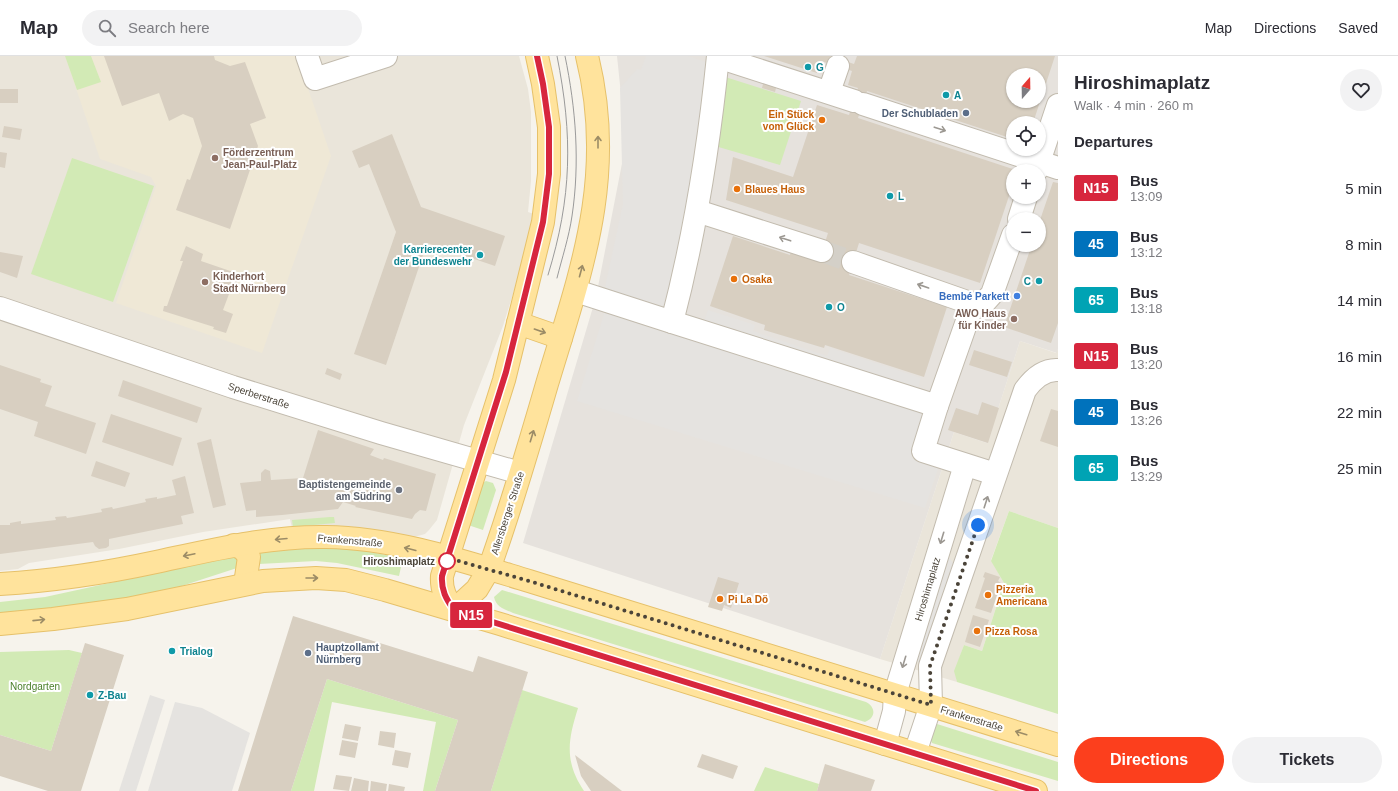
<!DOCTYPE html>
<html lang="en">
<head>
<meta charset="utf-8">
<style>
  :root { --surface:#fff; --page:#f2f2f3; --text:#2b2b33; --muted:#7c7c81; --line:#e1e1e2; --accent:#fc3f1d }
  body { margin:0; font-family:Arial,sans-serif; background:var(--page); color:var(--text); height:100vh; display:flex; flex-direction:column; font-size:15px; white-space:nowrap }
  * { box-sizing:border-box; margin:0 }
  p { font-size:13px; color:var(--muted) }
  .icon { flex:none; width:22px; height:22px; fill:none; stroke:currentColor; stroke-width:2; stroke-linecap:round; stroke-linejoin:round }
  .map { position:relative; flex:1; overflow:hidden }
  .drawer { display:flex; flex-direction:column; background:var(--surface); width:340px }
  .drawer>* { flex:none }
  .badge { padding:0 8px; border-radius:3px; font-size:14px; line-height:26px }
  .needle { width:26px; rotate:20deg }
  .fabs { position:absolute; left:1006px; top:12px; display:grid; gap:8px }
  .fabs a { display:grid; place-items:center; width:40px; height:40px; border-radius:50%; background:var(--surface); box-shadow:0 1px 3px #0004; font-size:20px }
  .you { position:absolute; width:20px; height:20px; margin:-10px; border:3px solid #fff; border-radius:50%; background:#1a73e8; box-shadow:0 0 0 6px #1a73e833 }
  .map>.badge { position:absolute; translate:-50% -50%; box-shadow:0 0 0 2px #fff }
  h2 { padding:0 16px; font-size:15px; line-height:36px }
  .round { display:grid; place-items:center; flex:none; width:42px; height:42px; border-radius:21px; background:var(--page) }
  .overview { display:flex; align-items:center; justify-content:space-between; height:68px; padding:0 16px }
  h1 { font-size:19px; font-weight:600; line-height:30px }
  .primary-button { display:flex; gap:8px; margin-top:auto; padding:8px 16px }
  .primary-button a { flex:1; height:46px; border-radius:24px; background:var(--accent); color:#fff; font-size:16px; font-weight:600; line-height:46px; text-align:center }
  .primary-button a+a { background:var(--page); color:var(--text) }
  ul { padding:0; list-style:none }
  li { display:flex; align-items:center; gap:12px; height:56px; padding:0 16px }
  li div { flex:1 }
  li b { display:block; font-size:15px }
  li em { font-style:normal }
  li .badge { min-width:44px; font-weight:700; text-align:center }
  header { display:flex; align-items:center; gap:24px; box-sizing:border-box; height:56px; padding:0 20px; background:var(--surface); border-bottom:1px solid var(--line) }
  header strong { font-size:19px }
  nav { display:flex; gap:22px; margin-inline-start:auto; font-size:14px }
  .search { width:280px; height:36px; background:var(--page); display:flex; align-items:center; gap:10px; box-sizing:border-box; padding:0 14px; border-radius:22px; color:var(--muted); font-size:15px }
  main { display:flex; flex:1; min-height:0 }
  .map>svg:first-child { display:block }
</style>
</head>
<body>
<header>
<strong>Map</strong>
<div class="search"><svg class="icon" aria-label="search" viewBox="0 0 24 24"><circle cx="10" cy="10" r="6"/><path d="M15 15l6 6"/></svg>Search here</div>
<nav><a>Map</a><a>Directions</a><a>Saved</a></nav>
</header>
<main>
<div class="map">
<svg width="1058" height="735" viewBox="0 0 1058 735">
  <rect width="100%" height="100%" fill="#f6f3ec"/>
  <g fill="#eae5da">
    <path d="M0,0h519l9,33 3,23v69l-3,31 6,2 -16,64 -15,48 -39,99 -27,95 -8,10 -4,4 -11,3 -122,-9 -2,-9 -87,13 -84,17 -90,14 -11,6 -18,2z"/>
    <path d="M1020,285l36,12 2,-4v179l-49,-17 -18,49 13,23 -22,68 -18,-6 -9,26 2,11 -77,-23 74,-227 33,11z"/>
  </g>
  <path fill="#e6e2dd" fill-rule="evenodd" d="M617,0h441v293l-1,4 -37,-12 -33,102 -33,-11 -74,227 -357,-116 73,-246 30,-154zM1013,19h26v26h-26zM1013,67h26v26h-26zM1013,115h26v26h-26zM1013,163h26v26h-26z"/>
  <path fill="#efe8d6" d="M65,0h232l34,100 -69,197 -146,-50 40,-117 -5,-9 -51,-18z"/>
  <g fill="#d2eab5">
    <path d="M65,0h26l10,26 -24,8z"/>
    <path d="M722,20l79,25 -21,64 -65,-19z"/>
    <path d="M72,102l82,28 -41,116 -82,-28z"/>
    <path d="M486,425l7,2 3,7 -13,40 -15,-5 13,-41z"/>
    <path d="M1009,455l49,17v186l-101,-32 -3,-11 10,-26 18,6 22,-68 -13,-22z"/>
    <path d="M330,461h4l1,6 -42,4 -1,-7z"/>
    <path d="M309,491l51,3 43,8 -4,18 -62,-13 -21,-2 -57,3 -1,-11z"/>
    <path d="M234,500l4,2 1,4 -2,6 -86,28 -151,20v-14l45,-5z"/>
    <path d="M502,534l364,112c10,5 10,16 -1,20l-352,-109c-9,-4 -17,-6 -19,-16z"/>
    <path d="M69,594l13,3 -31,98 -51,-16v-83z"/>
    <path d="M327,623l131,41 -23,71h-12l13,-69 -104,-20 -18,89h-23z"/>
    <path d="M522,634l56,18c-10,32 -14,53 6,83h-93z"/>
    <path d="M937,668l121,38v19l-126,-38 -3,-7 2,-8z"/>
    <path d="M765,711l54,17 -2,7h-63z"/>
  </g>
  <g fill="#e5e3e0">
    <path d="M646,0h42l23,8 -24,178 -21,69 -62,-19 19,-88 -3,-116 17,-19 4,1z"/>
    <path d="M606,252l93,29 9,-27 47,15 -2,6 74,25 3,-8 91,30 -4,14 12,4 -18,62 28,8 -14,42 -348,-107z"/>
    <path d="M945,496l9,12 -32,102 -9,-9z"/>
    <path d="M150,639l15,5 -29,91h-17z"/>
    <path d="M175,646l27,6 48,25 -18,58h-84z"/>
  </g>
  <g fill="#d8cfc1" fill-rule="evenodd">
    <path d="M104,0h110l1,4 15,6 15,-4 21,56 -16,6 8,22 -28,83 -54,-19 11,-31 3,1 12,-34 -9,-28 -10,-4 -14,7 -10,-28 -37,13z"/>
    <path d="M764,0h66l24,8 3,-8h198l-22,67h-20v16l-146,-48 -9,27 161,53h-6v13l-33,99 -121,-40 -10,32 98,32 -23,70 -99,-32 -1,3 -60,-18 1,-5 -55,-19 23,-70 57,19 1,-4 28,10 9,-28 -102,-33 7,-43 60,20 24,-72 32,10 9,-27 -10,-3 4,-14 -31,-10 -4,12zM1013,19h26v26h-26z"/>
    <path d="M764,24l13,4 -2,8 -13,-4z"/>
    <rect x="0" y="33" width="18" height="14"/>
    <path d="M4,70l18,3 -2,11 -18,-3z"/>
    <path d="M392,78l29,73 84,29 -10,30 -68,-23 -41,122 -32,-11 42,-122 -27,-68 -10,4 -7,-17z"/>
    <path d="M0,96l7,1 -2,15 -5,-1z"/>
    <path d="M1053,126l5,1v140l-7,20 -47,-16 27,-80 8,-2v-22z"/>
    <path d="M186,190l17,8 -2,7 38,13 -4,13 -3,-1 -9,24 10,4 -7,19 -13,-4 1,-2 -51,-16 1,-5h3l16,-45h-3z"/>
    <path d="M0,196l23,4 -6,22 -17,-6z"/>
    <path d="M974,294l38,12 -5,15 -38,-12z"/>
    <path d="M0,309l41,14 -1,3 12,4 -7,20 51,17 -10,31 -52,-18 4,-14 -38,-13z"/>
    <path d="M327,312l15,6 -2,6 -15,-6z"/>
    <path d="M123,324l79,28 -5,15 -79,-27z"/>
    <path d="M982,346l17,6 -11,35 -40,-13 8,-22 22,7z"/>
    <path d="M1051,353l7,2v36l-18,-6z"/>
    <path d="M111,358l71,24 -9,28 -71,-24z"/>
    <path d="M318,374l56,19 -4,6 13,5 1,-2 52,16 -10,37 -6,-1 -5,4 -3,5 -57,-12 1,-1 -13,-4 -5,7 -56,6 -26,2v-7l-10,1 -6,-28 21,-2v-8l4,-4 5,2 1,9 32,-2z"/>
    <path d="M211,383l15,66 -13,3 -16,-65z"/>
    <path d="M96,405l34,12 -5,14 -34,-11z"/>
    <path d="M185,420l9,37 -13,3 2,8 -74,15v7l-3,2 -7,1 -4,-3 -2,-4 -93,12v-29h10v-2l11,-2v3l35,-4 -1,-3 11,-1 1,2 18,-3 17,-3 -1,-3 11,-2 1,2 33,-7 -1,-3 12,-2v2l19,-4 -4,-15z"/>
    <path d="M985,516l15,5 -2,4 3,2 -10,30 -16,-5 10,-30 -2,-1z"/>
    <path d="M718,521l21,6 -8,25 -7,-3 -2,6 -14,-4z"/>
    <path d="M973,559l16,5 -9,27 -15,-5z"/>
    <path d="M293,560l180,56 5,-16 50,16 -37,119h-56l23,-71 -131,-41 -36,112h-53z"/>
    <path d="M85,587l39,12 -43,136h-33l-48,-15v-41l51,16z"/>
    <path d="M345,668l16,3 -3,14 -16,-3z"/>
    <path d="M380,675l16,2 -2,15 -16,-3z"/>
    <path d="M342,684l16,3 -3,15 -16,-3z"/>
    <path d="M395,694l16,3 -3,15 -16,-3z"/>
    <path d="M702,698l36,12 -5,13 -36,-12z"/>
    <path d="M575,699l47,36h-31l-10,-15z"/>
    <path d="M825,708l50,16 -4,11h-54z"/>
    <path d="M336,719l16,2 -3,14 -16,-2z"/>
    <path d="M354,722l15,3 -1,10h-17z"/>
    <path d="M371,725l16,3 -1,7h-16z"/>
    <path d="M389,728l16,3 -1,4h-16z"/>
  </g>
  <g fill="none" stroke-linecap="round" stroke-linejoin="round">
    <path stroke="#d4d0c8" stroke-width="22" stroke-dasharray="22 11" stroke-linecap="butt" d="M822,195l31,11"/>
    <g stroke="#c2bbae" stroke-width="24">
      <g id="minor">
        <path d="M307,0l8,23 71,-23"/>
        <path d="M718,1l136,44"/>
        <path d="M829,36l9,-26"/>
        <path d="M863,48l195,64"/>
        <path d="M1036,115l22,-66"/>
        <path d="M697,155l125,40"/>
        <path d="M1019,163l7,-22"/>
        <path d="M853,206l120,42"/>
        <path d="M576,235l96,31c23,-88 37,-176 46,-266"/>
        <path d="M0,252l233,79 148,46 139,40"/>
        <path d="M672,266l265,84 36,-102 11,-1 8,-9 21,-59"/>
        <path d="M937,350l-14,45 72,23"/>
        <path d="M885,688l9,-33 1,-17 70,-229"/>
        <path d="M915,697l16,-48 -1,-39 95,-276c8,-11 18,-21 33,-20"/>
      </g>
    </g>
    <g stroke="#e6c16a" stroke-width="24">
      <g id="major">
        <path d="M518,267l43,15"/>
        <path d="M234,489l9,4 6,8 -4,27"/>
        <path d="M0,528c52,-3 105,-11 156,-22 56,-12 112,-26 170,-25 69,1 137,24 203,44l529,164"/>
        <path d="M454,554l23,-21 12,-20c22,-61 40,-123 58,-185 34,-113 70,-208 40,-328"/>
        <path d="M454,554c-8,-11 -13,-20 -12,-34l62,-196 39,-158 6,-48v-47l-6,-43 -6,-28"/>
        <path d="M0,568l53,-5 74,-10 136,-28 53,-3 30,2 39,10 115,34 536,167"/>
      </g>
    </g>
    <use href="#minor" stroke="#fff" stroke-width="22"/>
    <use href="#major" stroke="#ffe39c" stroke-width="22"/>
    <g stroke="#9a9a9a" stroke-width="1">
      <path d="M548,219c24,-78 25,-139 9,-219"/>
      <path d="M557,222c5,-20 12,-41 15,-62 8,-53 4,-107 -7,-160"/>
    </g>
  </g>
  <defs><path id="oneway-shaft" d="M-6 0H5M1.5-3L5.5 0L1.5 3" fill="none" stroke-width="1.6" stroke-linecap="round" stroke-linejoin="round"/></defs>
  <g stroke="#9c9892">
    <use href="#oneway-shaft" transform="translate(940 73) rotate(18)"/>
    <use href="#oneway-shaft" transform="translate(785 183) rotate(-162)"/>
    <use href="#oneway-shaft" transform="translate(923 230) rotate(-161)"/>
    <use href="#oneway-shaft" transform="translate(986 446) rotate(-72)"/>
    <use href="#oneway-shaft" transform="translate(942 482) rotate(107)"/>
    <use href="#oneway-shaft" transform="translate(904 606) rotate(107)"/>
  </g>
  <g stroke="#9c8c66">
    <use href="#oneway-shaft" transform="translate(598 86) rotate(-90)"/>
    <use href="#oneway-shaft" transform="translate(581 215) rotate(-75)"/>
    <use href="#oneway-shaft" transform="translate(540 275) rotate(19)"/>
    <use href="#oneway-shaft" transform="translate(532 380) rotate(-73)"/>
    <use href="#oneway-shaft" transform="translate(281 483) rotate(175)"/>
    <use href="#oneway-shaft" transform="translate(410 493) rotate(-166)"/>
    <use href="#oneway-shaft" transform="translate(189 499) rotate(168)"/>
    <use href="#oneway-shaft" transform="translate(312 522)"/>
    <use href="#oneway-shaft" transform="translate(39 564) rotate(-6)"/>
    <use href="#oneway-shaft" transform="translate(1021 677) rotate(-163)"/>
  </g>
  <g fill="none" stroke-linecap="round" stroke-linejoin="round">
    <g stroke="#fff" stroke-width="9">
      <path id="line" d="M537,0l6,28 6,43v47l-6,48 -37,150 -64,204c-1,14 4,23 12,34l582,181"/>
    </g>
    <use href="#line" stroke="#d7263d" stroke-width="6"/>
    <path stroke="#4b4439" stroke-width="4" stroke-dasharray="0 7.2" d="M447,505l1,-3 81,23 402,124 -1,-39 48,-141"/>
  </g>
  <g fill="#0f9aa8" stroke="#fff" stroke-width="1.5">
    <circle cx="808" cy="11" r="4"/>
    <circle cx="946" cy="39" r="4"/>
    <circle cx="890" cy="140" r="4"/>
    <circle cx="480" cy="199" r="4"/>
    <circle cx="1039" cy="225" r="4"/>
    <circle cx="829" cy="251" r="4"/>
    <circle cx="172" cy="595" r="4"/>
    <circle cx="90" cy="639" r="4"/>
  </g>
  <g fill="#5c6f8a" stroke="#fff" stroke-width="1.5">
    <circle cx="966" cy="57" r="4"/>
    <circle cx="308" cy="597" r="4"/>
  </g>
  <g fill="#e8710a" stroke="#fff" stroke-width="1.5">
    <circle cx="822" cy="64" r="4"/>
    <circle cx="737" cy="133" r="4"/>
    <circle cx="734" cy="223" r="4"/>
    <circle cx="988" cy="539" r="4"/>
    <circle cx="720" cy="543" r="4"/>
    <circle cx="977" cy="575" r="4"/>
  </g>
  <g fill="#8d6e63" stroke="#fff" stroke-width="1.5">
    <circle cx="215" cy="102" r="4"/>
    <circle cx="205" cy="226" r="4"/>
    <circle cx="1014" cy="263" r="4"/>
  </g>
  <circle fill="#3f7fe0" stroke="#fff" stroke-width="1.5" cx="1017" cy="240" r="4"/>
  <circle fill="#6b7280" stroke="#fff" stroke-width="1.5" cx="399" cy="434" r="4"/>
  <circle fill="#fff" stroke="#d7263d" stroke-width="2" cx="447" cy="505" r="8"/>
  <g text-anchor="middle" stroke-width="4" stroke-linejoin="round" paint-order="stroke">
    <g font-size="10" font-weight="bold" fill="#0d838f" stroke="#fff" text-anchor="start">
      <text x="816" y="15">G</text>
      <text x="954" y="43">A</text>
      <text x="898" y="144">L</text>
      <text x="472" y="197" text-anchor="end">Karrierecenter<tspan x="472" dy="12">der Bundeswehr</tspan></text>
      <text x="1031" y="229" text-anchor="end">C</text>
      <text x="837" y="255">O</text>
      <text x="180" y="599">Trialog</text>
      <text x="98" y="643">Z-Bau</text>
    </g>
    <g font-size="10" font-weight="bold" fill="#4e5e75" stroke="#fff" text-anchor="end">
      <text x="958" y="61">Der Schubladen</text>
      <text x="316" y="595" text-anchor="start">Hauptzollamt<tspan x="316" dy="12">Nürnberg</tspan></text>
    </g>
    <g font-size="10" font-weight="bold" fill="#c56008" stroke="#fff" text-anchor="start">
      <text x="814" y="62" text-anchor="end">Ein Stück<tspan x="814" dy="12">vom Glück</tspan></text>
      <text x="745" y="137">Blaues Haus</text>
      <text x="742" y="227">Osaka</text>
      <text x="996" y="537">Pizzeria<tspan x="996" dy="12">Americana</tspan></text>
      <text x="728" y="547">Pi La Dö</text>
      <text x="985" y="579">Pizza Rosa</text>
    </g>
    <g font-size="10" font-weight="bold" fill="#785e54" stroke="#fff" text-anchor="start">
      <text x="223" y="100">Förderzentrum<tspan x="223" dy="12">Jean-Paul-Platz</tspan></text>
      <text x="213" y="224">Kinderhort<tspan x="213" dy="12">Stadt Nürnberg</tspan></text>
      <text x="1006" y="261" text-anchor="end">AWO Haus<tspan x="1006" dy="12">für Kinder</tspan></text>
    </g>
    <g font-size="10" font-weight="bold" fill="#366cbe" stroke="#fff" text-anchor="end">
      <text x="1009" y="244">Bembé Parkett</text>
    </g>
    <g font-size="10" fill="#4b4439" stroke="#fff">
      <text transform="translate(259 339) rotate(18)" y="4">Sperberstraße</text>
      <text transform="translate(507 457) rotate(-72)" y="4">Allersberger Straße</text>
      <text transform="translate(350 484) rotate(5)" y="4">Frankenstraße</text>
      <text transform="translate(927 533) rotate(-73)" y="4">Hiroshimaplatz</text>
      <text transform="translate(972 662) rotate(17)" y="4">Frankenstraße</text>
    </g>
    <g font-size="10" font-weight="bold" fill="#5b616d" stroke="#fff" text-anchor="end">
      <text x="391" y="432">Baptistengemeinde<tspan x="391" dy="12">am Südring</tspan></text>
    </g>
    <g font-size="10" font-weight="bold" fill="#4b4439" stroke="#fff" text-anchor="end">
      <text x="435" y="509">Hiroshimaplatz</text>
    </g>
    <g font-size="10" fill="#4a7f2a" stroke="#fff">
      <text x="35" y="634">Nordgarten</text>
    </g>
  </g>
</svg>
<div class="fabs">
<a><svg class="needle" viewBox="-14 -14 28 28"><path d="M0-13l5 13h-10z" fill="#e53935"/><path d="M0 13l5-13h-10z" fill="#7c7c81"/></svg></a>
<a><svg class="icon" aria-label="locate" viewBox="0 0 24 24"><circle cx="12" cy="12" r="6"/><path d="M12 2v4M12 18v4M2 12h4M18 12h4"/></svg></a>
<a>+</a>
<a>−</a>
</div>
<div class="you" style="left:978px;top:469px"></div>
<b class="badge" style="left:471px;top:559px;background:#d7263d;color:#fff">N15</b>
</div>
<section class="drawer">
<div class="overview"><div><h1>Hiroshimaplatz</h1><p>Walk · 4 min · 260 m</p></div><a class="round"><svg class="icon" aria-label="heart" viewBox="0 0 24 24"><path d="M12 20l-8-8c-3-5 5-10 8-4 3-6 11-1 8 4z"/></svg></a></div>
<h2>Departures</h2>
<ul>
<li><span class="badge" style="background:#d7263d;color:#fff">N15</span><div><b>Bus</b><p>13:09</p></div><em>5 min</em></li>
<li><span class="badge" style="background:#0072bc;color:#fff">45</span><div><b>Bus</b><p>13:12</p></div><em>8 min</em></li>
<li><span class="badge" style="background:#00a3b4;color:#fff">65</span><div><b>Bus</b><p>13:18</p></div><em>14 min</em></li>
<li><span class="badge" style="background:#d7263d;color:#fff">N15</span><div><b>Bus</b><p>13:20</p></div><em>16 min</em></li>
<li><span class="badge" style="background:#0072bc;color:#fff">45</span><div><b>Bus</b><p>13:26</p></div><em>22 min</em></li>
<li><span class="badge" style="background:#00a3b4;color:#fff">65</span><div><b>Bus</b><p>13:29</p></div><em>25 min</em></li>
</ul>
<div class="primary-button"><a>Directions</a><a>Tickets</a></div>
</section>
</main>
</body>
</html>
